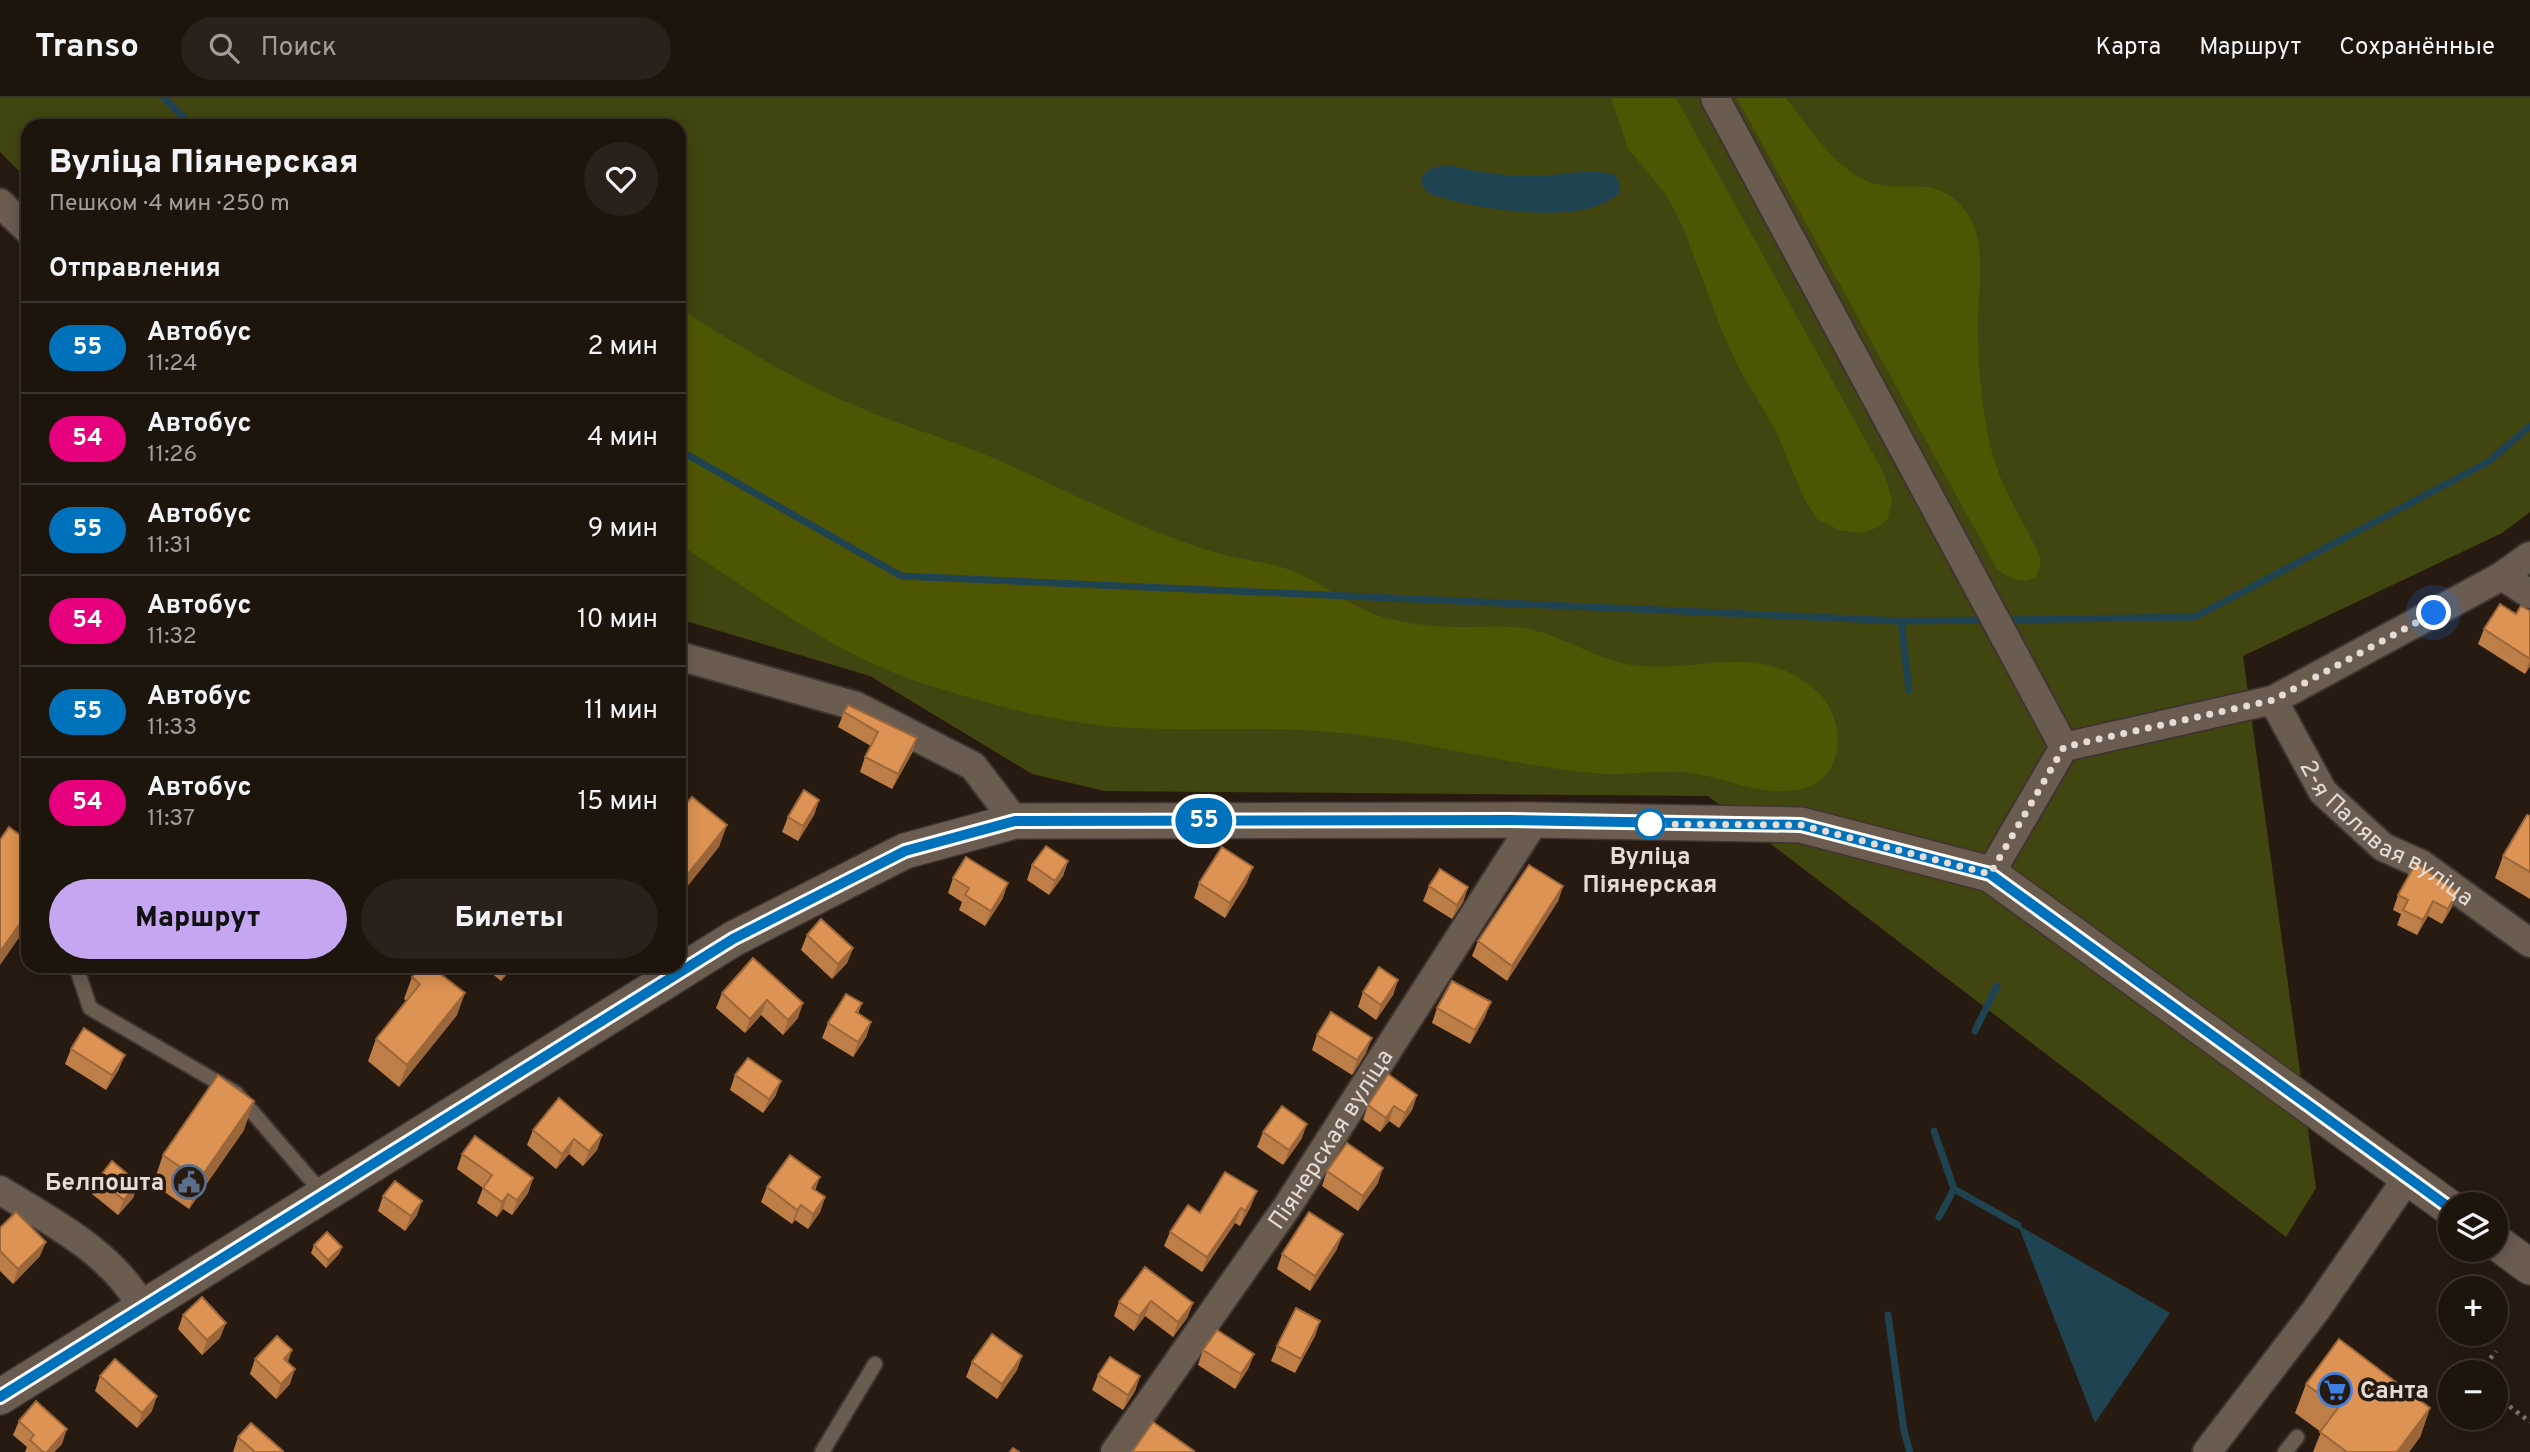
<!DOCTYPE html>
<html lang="ru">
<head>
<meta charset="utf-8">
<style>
  :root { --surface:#1d140c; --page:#2a211a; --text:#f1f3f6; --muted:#a09e9d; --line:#3b332d; --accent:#c5a7f1 }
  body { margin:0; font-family:Overpass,sans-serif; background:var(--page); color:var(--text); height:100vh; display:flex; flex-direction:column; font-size:26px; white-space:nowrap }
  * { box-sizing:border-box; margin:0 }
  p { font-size:23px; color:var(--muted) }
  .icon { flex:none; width:38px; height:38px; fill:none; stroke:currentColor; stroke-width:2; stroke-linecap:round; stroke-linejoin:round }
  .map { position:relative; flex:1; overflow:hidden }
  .panel { position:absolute; left:21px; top:21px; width:665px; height:854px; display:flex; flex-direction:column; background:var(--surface); border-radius:21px; box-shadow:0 4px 18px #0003,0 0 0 2px var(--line) }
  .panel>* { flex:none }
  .badge { padding:0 14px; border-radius:23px; font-size:24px; line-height:46px }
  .buttons { position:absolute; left:2438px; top:1094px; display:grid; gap:14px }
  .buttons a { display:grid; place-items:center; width:70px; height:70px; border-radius:50%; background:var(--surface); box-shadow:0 4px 18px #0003,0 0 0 2px var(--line); font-size:35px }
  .you { position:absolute; width:35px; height:35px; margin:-18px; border:5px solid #fff; border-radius:50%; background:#1a73e8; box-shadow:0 0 0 10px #1a73e833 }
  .map>.badge { position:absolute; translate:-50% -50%; box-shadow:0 0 0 4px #fff }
  h2 { padding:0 28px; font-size:26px; line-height:63px }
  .round { display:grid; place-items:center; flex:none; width:74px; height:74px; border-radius:37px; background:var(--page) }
  .head { display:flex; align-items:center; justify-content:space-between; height:119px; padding:0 28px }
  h1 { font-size:33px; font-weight:800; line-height:52px }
  .action { display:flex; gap:14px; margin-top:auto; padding:14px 28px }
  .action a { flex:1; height:80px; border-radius:42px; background:var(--accent); color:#111; font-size:28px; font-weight:800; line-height:80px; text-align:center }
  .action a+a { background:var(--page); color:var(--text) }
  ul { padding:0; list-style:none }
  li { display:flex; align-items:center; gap:21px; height:91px; padding:0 28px; border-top:2px solid var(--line) }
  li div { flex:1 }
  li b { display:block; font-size:26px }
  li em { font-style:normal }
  li .badge { min-width:77px; font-weight:700; text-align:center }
  header { display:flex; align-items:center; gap:42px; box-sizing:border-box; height:98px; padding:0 35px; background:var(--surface); border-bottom:2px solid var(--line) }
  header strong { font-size:33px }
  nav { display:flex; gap:38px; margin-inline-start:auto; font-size:24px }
  .search { width:490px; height:63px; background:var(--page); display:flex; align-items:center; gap:18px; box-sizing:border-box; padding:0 24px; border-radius:38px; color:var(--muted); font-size:26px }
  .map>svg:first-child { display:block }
</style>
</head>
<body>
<header>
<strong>Transo</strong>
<div class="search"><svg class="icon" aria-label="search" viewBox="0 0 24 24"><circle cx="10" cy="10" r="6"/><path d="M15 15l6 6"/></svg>Поиск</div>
<nav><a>Карта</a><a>Маршрут</a><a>Сохранённые</a></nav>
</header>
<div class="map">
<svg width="2530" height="1354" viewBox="0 0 2530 1354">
  <rect width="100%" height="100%" fill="#271a10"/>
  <path fill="#414610" d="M0,0h2530v414l-28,21 -259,123 73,532 -30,49 -578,-441 -603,-5 -73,-17 -162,-98 -191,-57v-493h-651v54l-28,-28z"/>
  <g fill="#4f5603">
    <path d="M1611,0h65l208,376 8,25 -4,19 -8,8 -16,7 -23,-2 -24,-12 -13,-21 -28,-67 -36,-61 -18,-39 -39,-104 -16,-31 -39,-48z"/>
    <path d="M1737,0h49c21,27 42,60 71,78 40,25 77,-9 110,37 19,27 12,73 11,104 -1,42 4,102 16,142 10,35 33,67 47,101l-4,16c-16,8 -25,4 -40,-7z"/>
    <path d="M679,210c57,36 114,72 177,98 38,17 79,29 118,44 78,32 152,74 233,100 24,8 49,10 74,17 40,12 72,45 113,53 24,5 52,8 76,7 21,0 42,-2 63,3 37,9 69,33 107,36 48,5 104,-16 150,7 14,7 30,18 38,32 17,28 12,74 -23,83 -44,12 -80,-13 -123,-16 -25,-2 -50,3 -76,2 -96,-7 -191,-37 -287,-43 -67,-5 -135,1 -203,-4 -67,-6 -133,-24 -197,-45 -88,-29 -162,-88 -240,-138z"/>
  </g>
  <g fill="#1f4351">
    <path d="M1449,67c27,7 54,11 82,11 28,0 55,-8 82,-2l7,9 -1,10c-35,35 -146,16 -189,1l-8,-8 -1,-8c7,-11 16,-12 28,-13z"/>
    <path d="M2018,1127l152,88 -75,110z"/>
  </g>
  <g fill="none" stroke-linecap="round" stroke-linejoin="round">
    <g stroke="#1f4351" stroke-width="7">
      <path d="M164,0l29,28"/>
      <path d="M679,352l222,126 1000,45 87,-1"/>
      <path d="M2003,522l192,-3 293,-155 42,-36"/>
      <path d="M1901,523l8,69"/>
      <path d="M1975,933l22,-45"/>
      <path d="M1934,1033l20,58 64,36"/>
      <path d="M1939,1119l15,-28"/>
      <path d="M1888,1217l16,116 6,21"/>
    </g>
    <g stroke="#3e3430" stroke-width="18">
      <g id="service">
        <path d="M76,868l14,42 146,85 88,102"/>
        <path d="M822,1354l53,-88"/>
        <path d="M2285,1354l12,-15"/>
      </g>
    </g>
    <g stroke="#3e3430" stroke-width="32">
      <g id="minor">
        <path d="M1715,0l349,649 -74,127"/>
        <path d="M0,105l28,27"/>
        <path d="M2502,478l28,18"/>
        <path d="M679,558l177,50 117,60 42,55"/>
        <path id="s1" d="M2273,602l50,92 60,55 38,17 109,79"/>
        <path d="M2064,649l209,-47 229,-124 28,-20"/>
        <path d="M0,1092c52,33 111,61 142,117"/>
        <path id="s2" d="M1115,1354l172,-245 248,-387"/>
        <path d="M2207,1354l109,-142 92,-133"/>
      </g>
    </g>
    <g stroke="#3e3430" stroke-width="38">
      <g id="tertiary">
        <path d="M2496,1144l34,25"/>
        <path d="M0,1299l733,-458 172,-88 110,-30 520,-1 266,5 189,49 460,334"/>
      </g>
    </g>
    <g stroke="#7d7269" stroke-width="4.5" stroke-dasharray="3.5 5" stroke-linecap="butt">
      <path d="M1622,756l59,2"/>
      <path d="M2480,1274l16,-21"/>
      <path d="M2496,1298l34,26"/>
    </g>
    <use href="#service" stroke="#6b5c50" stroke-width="14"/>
    <use href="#minor" stroke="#6b5c50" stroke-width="28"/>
    <use href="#tertiary" stroke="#6b5c50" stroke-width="35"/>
  </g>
  <g fill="#be7e47">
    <path d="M2530,513v55l-5,8 -47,-30 6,-15 32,-15z"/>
    <path d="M844,614l73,26 -5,15 -20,36 -32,-17 5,-15 6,-11 -33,-19z"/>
    <path d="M819,702l-5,15 -16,26 -16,-9 6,-15z"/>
    <path d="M2530,718v83l-35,-21 8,-22z"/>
    <path d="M1068,763l-5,15 -14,19 -22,-15 5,-15z"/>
    <path d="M2416,765l36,44 -10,17 -14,-8 -11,19 -20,-10 4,-11 -8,-4 5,-15z"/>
    <path d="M953,780l50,20 -18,28 -26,-16 3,-8 -14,-9z"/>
    <path d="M1247,784l-22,36 -31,-20 5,-15z"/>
    <path d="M1429,788l39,1 -5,15 -11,17 -29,-18z"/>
    <path d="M1563,788l-5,15 -51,80 -35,-25 6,-15z"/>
    <path d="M807,837l46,13 -6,15 -15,16 -31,-29z"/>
    <path d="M753,860l45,60 -15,17 -22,-20 -16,18 -29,-25 6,-15z"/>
    <path d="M483,868h31l-13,15z"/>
    <path d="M412,879l45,38 -58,72 -31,-26 8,-22 31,-38 -3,-2z"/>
    <path d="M1398,882l-5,15 -17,25 -18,-13 5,-15z"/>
    <path d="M862,905l-4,11 13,8 -5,15 -13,20 -31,-19 6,-15z"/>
    <path d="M1437,910l48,9 -15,27 -38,-21z"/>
    <path d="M1317,937l49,18 -14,22 -40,-25z"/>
    <path d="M71,951l48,20 -13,21 -41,-26z"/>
    <path d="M735,977l41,20 -13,18 -33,-23z"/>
    <path d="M1417,997l-5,15 -13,18 -10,-7 -9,11 -17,-12 5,-15z"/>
    <path d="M244,1032l-55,79 -36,-25 10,-29z"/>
    <path d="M533,1032l69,5 -5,15 -14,16 -14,-12 -13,15 -29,-24z"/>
    <path d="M1263,1034l39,6 -19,27 -26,-18z"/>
    <path d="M462,1056l71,24 -5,15 -16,22 -9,-6 -6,8 -20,-14 6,-15 -26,-19z"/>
    <path d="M1327,1073l51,12 -20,28 -36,-25z"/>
    <path d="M98,1081l40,4 -5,15 -15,17 -26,-21z"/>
    <path d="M767,1089l48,3 10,7 -5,15 -12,17 -13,-9 -3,4 -31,-22z"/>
    <path d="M383,1098l34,19 -12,16 -27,-20z"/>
    <path d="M1251,1108l-11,20 -5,-3 -33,49 -38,-26 6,-14 30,-19z"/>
    <path d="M0,1130l40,28 -27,28 -13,-13z"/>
    <path d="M314,1147l28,2 -3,7 -13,14 -15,-15z"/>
    <path d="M1337,1151l-27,42 -33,-22 5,-15z"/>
    <path d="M1145,1169l48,36 -6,15 -14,19 -28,-21 -11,15 -20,-15 5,-14z"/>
    <path d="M183,1217l37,23 -18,17 -24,-26z"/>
    <path d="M1320,1223l-5,15 -20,37 -24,-12 6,-15z"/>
    <path d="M1203,1252l51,4 -6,15 -13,20 -37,-24z"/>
    <path d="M1022,1258l-5,14 -20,29 -31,-22 6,-15z"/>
    <path d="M255,1261l33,3 2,22 -14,15 -26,-25z"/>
    <path d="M1098,1277l42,1 -5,15 -12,19 -31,-20z"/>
    <path d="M100,1278l52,35 -15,17 -42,-37z"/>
    <path d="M2306,1286l124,24 -10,29 -11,15h-96l8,-20 -26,-19z"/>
    <path d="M19,1323l43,23 -8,8h-29l2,-5 -14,-12z"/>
    <path d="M238,1339l44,15h-49z"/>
  </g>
  <g fill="#9b673a">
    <path d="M2530,561v7l-5,8z"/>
    <path d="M917,640l-5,15 -20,36 6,-15z"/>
    <path d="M819,702l-5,15 -16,26 5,-15z"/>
    <path d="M727,727l-8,22 -40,50v-12z"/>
    <path d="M1068,763l-5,15 -14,19 6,-14z"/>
    <path d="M1253,769l-6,15 -22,36 5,-15z"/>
    <path d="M1008,785l-5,15 -18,28 6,-15z"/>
    <path d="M1563,788l-5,15 -51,80 5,-15z"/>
    <path d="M1468,789l-5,15 -11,17 5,-14z"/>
    <path d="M2457,794l-5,15 -10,17 6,-15z"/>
    <path d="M2433,803l-5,15 -11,19 6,-15z"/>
    <path d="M28,814v13l-28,40v-13z"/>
    <path d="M853,850l-6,15 -15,16 6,-15z"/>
    <path d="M506,868h8l-13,15z"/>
    <path d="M1398,882l-5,15 -17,25 5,-15z"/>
    <path d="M465,895l-8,22 -58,72 8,-22z"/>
    <path d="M767,902l-6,15 -16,18 5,-14z"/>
    <path d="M1491,904l-6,15 -15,27 5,-14z"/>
    <path d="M803,905l-5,15 -15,17 5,-15z"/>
    <path d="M871,924l-5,15 -13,20 5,-15z"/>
    <path d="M1372,940l-6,15 -14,22 5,-15z"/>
    <path d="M125,957l-6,14 -13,21 6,-15z"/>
    <path d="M781,983l-5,14 -13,18 6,-14z"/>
    <path d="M1417,997l-5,15 -13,18 6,-15z"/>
    <path d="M254,1003l-10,29 -55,79 10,-29z"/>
    <path d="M1394,1008l-5,15 -9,11 6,-14z"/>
    <path d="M1307,1026l-5,14 -19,27 6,-15z"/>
    <path d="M602,1037l-5,15 -14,16 6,-15z"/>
    <path d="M574,1041l-5,15 -13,15 6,-15z"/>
    <path d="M1383,1070l-5,15 -20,28 5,-15z"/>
    <path d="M820,1079l-5,14 -3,-3z"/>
    <path d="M533,1080l-5,15 -16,22 5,-15z"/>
    <path d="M138,1085l-5,15 -15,17 6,-15z"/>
    <path d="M1257,1093l-6,15 -11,20 5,-15z"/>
    <path d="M508,1096l-5,15 -6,8 5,-15z"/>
    <path d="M825,1099l-5,15 -12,17 5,-15z"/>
    <path d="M422,1103l-5,14 -12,16 6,-15z"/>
    <path d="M801,1107l-6,15 -3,4 5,-14z"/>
    <path d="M1241,1110l-6,15 -33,49 5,-15z"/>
    <path d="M1343,1136l-6,15 -27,42 5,-15z"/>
    <path d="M46,1144l-6,14 -27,28 5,-15z"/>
    <path d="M342,1149l-3,7 -13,14 2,-8z"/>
    <path d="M1151,1203l-6,15 -11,15 5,-15z"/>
    <path d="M1193,1205l-6,15 -14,19 5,-15z"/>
    <path d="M1320,1223l-5,15 -20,37 6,-14z"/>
    <path d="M226,1225l-6,15 -18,17 5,-15z"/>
    <path d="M292,1252l-5,15 -3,-6z"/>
    <path d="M1254,1256l-6,15 -13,20 6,-15z"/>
    <path d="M1022,1258l-5,14 -20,29 5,-15z"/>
    <path d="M295,1271l-5,15 -14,15 5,-15z"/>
    <path d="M1140,1278l-5,15 -12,19 5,-15z"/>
    <path d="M157,1298l-5,15 -15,17 5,-15z"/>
    <path d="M2430,1310l-10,29 -11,15h-12z"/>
    <path d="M67,1331l-5,15 -8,8h-7z"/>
  </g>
  <g fill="#dd9353" stroke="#9b673a" stroke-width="2">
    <path d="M2500,506l16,10 5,-8 9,5v48l-46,-30z"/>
    <path d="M848,607l69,33 -19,36 -33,-17 13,-25 -34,-20z"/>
    <path d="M804,692l15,10 -16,26 -15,-9z"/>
    <path d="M692,699l35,28 -48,60v-73z"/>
    <path d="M2527,717l3,1v56l-27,-16z"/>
    <path d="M9,729l19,14v71l-28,40v-112z"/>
    <path d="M1046,748l22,15 -13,20 -23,-16z"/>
    <path d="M1222,749l31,20 -23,36 -31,-20z"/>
    <path d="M966,759l42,26 -17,28 -26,-16 4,-7 -16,-10z"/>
    <path d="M2416,765l41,29 -9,17 -15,-8 -10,19 -20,-10 5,-10 -10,-5z"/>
    <path d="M1529,767l34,21 -51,80 -34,-25z"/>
    <path d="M1440,771l28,18 -11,18 -28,-19z"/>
    <path d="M821,821l32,29 -15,16 -31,-29z"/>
    <path d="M753,860l50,45 -15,17 -21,-20 -17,19 -28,-26z"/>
    <path d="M422,868h8l35,27 -58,72 -31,-26 44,-55 -8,-7z"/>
    <path d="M1379,869l19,13 -17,25 -18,-13z"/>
    <path d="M1452,883l39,21 -16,28 -38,-22z"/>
    <path d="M846,896l16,9 -6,9 15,10 -13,20 -30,-19z"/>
    <path d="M1331,914l41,26 -15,22 -40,-25z"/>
    <path d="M84,930l41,27 -13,20 -41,-26z"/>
    <path d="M748,960l33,23 -12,18 -34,-24z"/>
    <path d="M1388,976l29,21 -12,18 -11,-7 -8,12 -18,-13z"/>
    <path d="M218,977l36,26 -55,79 -36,-25z"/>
    <path d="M559,1000l43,37 -13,16 -15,-12 -12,15 -29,-24z"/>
    <path d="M1282,1008l25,18 -18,26 -26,-18z"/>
    <path d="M475,1038l58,42 -16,22 -9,-6 -6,8 -19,-14 9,-13 -30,-21z"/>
    <path d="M1347,1045l36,25 -20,28 -36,-25z"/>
    <path d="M790,1057l30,22 -8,11 13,9 -12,17 -12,-9 -4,5 -30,-23z"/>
    <path d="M112,1063l26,22 -14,17 -26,-21z"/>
    <path d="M1225,1074l32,19 -12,20 -4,-3 -34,49 -37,-25 18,-27 12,8z"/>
    <path d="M395,1083l27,20 -11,15 -28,-20z"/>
    <path d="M16,1114l30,30 -28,27 -18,-18v-23z"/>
    <path d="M1309,1114l34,22 -28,42 -33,-22z"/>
    <path d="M327,1134l15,15 -14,13 -14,-15z"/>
    <path d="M1145,1169l48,36 -15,19 -27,-21 -12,15 -20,-14z"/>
    <path d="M202,1199l24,26 -19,17 -24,-25z"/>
    <path d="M1296,1210l24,13 -19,38 -24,-13z"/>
    <path d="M1217,1232l37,24 -13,20 -38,-24z"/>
    <path d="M992,1236l30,22 -20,28 -30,-22z"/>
    <path d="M277,1238l15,14 -8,9 11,10 -14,15 -26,-25z"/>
    <path d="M2339,1241l91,69 -33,44h-50l-27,-20 18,-24 -32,-24z"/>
    <path d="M1110,1259l30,19 -12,19 -30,-20z"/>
    <path d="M115,1261l42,37 -15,17 -42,-37z"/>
    <path d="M36,1303l31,28 -20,23h-4l-13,-12 4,-5 -15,-14z"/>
    <path d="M1153,1324l41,29 -1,1h-61z"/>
    <path d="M251,1325l32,28 -1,1h-27l-17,-15z"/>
    <path d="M1013,1350l6,4h-9z"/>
  </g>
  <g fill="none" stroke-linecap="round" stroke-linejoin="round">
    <g stroke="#fff" stroke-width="16">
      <path id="line" d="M0,1299l733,-458 172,-88 110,-30 494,-1 292,5 189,49 460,334"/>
    </g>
    <use href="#line" stroke="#0072bc" stroke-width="10"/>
    <path stroke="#e5dcd6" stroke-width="7" stroke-dasharray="0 12.6" d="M1650,726l151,1 189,49 74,-127 209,-47 161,-87"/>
  </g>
  <defs>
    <g id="civic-ring" transform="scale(1.75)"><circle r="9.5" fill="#271a10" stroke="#5c6f8a" stroke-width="1.5"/><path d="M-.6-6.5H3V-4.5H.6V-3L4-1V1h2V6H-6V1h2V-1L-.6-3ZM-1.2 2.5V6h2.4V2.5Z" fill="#5c6f8a"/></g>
    <g id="supermarket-ring" transform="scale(1.75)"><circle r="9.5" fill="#271a10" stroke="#3f7fe0" stroke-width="1.5"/><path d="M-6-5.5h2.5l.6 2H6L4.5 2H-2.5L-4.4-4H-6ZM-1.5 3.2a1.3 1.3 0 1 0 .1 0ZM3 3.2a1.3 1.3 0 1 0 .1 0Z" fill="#3f7fe0"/></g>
  </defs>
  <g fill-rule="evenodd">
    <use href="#civic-ring" x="189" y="1084"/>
    <use href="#supermarket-ring" x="2335" y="1292"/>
  </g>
  <circle fill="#fff" stroke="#0072bc" stroke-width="3.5" cx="1650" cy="726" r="14"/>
  <g text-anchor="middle" stroke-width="7" stroke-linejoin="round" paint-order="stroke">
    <g font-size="24" fill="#e5dcd6" stroke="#271a10">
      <text dy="8" stroke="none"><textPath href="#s1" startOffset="180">2-я Палявая вуліца</textPath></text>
      <text dy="8" stroke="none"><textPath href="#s2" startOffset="380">Піянерская вуліца</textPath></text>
    </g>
    <g font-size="24" font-weight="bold" fill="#e5dcd6" stroke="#271a10">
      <text x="1650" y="766">Вуліца<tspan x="1650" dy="28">Піянерская</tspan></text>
    </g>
    <g font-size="24" font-weight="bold" fill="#e5dcd6" stroke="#271a10" text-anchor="end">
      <text x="164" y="1092">Белпошта</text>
      <text x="2360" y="1300" text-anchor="start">Санта</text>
    </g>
  </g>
</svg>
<div class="buttons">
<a><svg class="icon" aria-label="layers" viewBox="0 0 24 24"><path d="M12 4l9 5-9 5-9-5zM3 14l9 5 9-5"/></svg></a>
<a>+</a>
<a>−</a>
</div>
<div class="you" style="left:2434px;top:515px"></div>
<b class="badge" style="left:1204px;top:723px;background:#0072bc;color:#fff">55</b>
<section class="panel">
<div class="head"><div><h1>Вуліца Піянерская</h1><p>Пешком · 4 мин · 250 m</p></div><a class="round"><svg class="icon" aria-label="heart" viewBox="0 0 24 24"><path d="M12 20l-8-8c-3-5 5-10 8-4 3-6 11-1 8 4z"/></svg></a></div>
<h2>Отправления</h2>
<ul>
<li><span class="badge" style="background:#0072bc;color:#fff">55</span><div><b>Автобус</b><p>11:24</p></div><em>2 мин</em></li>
<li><span class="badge" style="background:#e6007e;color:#fff">54</span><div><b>Автобус</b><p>11:26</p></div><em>4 мин</em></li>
<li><span class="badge" style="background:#0072bc;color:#fff">55</span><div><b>Автобус</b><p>11:31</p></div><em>9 мин</em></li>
<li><span class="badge" style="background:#e6007e;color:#fff">54</span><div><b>Автобус</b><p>11:32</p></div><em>10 мин</em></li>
<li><span class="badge" style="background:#0072bc;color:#fff">55</span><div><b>Автобус</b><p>11:33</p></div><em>11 мин</em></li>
<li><span class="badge" style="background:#e6007e;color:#fff">54</span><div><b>Автобус</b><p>11:37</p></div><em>15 мин</em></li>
</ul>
<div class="action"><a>Маршрут</a><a>Билеты</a></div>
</section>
</div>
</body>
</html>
